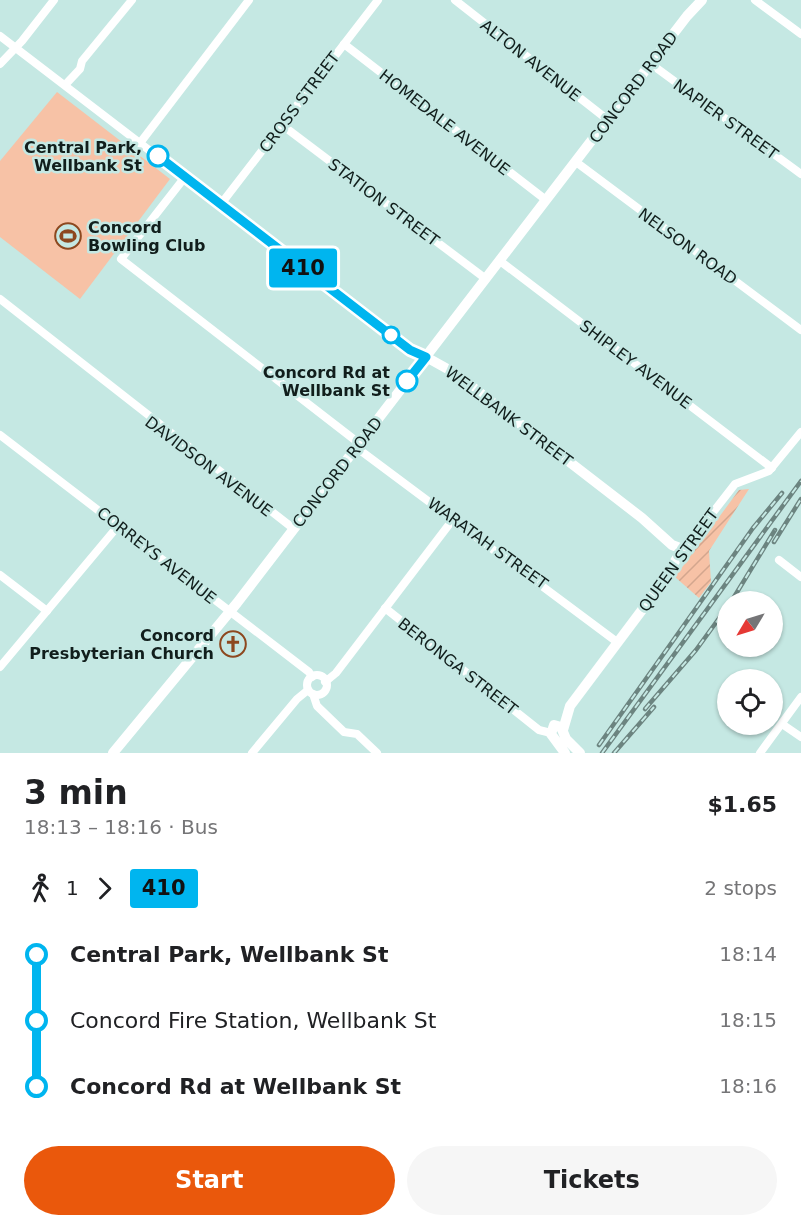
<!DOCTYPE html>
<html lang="en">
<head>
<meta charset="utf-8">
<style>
  :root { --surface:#fff; --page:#f6f6f6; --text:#202124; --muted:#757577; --accent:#ea580c }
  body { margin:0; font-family:"DejaVu Sans",sans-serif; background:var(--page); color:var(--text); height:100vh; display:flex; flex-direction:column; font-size:22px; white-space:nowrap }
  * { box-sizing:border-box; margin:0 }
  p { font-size:20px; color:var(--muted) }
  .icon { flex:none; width:33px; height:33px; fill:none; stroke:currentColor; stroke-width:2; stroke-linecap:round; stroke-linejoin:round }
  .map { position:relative; height:753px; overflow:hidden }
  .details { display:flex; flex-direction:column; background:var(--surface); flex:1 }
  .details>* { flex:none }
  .badge { padding:0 12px; border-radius:4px; font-size:21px; line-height:39px }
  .needle { width:39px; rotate:232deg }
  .tools { position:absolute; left:717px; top:591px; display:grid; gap:12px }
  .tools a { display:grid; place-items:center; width:66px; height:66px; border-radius:50%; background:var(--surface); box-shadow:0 2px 4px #0004; font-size:30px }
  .map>.badge { position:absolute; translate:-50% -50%; box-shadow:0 0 0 3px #fff }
  .legs { display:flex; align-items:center; gap:9px; height:66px; padding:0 24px; font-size:20px }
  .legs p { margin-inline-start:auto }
  .summary { display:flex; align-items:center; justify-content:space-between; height:102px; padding:0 24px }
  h1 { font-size:33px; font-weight:700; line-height:45px }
  .action { display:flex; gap:12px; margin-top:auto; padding:12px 24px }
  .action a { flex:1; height:69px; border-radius:36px; background:var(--accent); color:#fff; font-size:24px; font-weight:700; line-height:69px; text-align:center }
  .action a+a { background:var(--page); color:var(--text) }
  ul { padding:0 24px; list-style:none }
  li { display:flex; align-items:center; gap:21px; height:66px; font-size:22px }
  li i { display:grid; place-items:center; width:9px; height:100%; margin:0 8px; background:currentColor }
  li i::after { content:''; width:15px; height:15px; margin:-8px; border:4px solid; border-radius:50%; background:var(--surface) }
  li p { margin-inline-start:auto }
  li:first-child i { background:linear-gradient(#0000 50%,currentColor 0) }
  li:last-child i { background:linear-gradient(currentColor 50%,#0000 0) }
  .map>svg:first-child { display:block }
</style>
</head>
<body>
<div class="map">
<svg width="801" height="753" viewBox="0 0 801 753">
  <defs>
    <pattern id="garden-furrows" width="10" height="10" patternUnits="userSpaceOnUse" patternTransform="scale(1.5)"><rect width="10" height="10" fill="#f7c2a6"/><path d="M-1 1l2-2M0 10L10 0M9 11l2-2" fill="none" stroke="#d3a68e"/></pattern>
  </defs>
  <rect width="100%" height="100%" fill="#c5e8e3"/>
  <path fill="#f7c2a6" d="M57,92l113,87 -90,120 -80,-62v-76z"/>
  <path fill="url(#garden-furrows)" d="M749,489l-40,62 2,31 -12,16 -24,-21 64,-87z"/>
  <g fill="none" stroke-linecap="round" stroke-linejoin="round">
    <g stroke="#fff" stroke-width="8">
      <path d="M455,0l153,120"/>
      <path d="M755,0l46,34"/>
      <path d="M0,36l410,314 16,7"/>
      <path d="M344,44l202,156"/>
      <path d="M0,64l22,-23 32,-41"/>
      <path d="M651,64l150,110"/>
      <path d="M65,85l15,-16 2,-8 50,-61"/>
      <path d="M282,125l204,154"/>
      <path d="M140,143l109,-143"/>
      <path d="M576,162l225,168"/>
      <path d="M185,177l-64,82 239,185"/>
      <path d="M221,204l157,-204"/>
      <path d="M500,261l272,207"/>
      <path d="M0,299l294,230"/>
      <path d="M0,435l309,237 3,5"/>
      <path d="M357,448l260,194"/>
      <path d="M686,547l49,-63 34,-13 32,-39"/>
      <path d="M779,560l22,17"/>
      <path d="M0,575l47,36"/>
      <path d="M385,608l154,122 12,3"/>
      <path d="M0,667l118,-141"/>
      <circle cx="317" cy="685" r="10"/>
      <path d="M325,682l11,-9 118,-155"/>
      <path d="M313,694l4,12 27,26 13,2 20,19"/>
      <path d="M782,724l19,13"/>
      <path d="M252,753l45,-54 11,-9"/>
      <path d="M760,753l41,-56"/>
    </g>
    <g stroke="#fff" stroke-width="10">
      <path d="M426,357l27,15 189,146 30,27 13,5"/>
      <path d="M563,730l7,-24 78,-104 37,-56"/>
      <path d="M113,753l124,-150 450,-587 15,-16"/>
      <path d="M565,753l-14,-19 3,-9 7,2 5,12 14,14"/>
    </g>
    <g stroke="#6c8480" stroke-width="4.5">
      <g id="rail">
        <path d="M774,542l27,-43"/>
        <path d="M731,602l44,-72"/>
        <path d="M645,709l51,-59 32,-44"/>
        <path d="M599,745l154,-217 29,-35"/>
        <path d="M602,753l199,-272"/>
        <path d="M614,753l40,-46"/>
      </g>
    </g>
    <use href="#rail" stroke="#c5e8e3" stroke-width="2" stroke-dasharray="7" stroke-linecap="butt"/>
  </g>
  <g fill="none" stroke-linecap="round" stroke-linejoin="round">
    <g stroke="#fff" stroke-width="14">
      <path id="line-1" d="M158,156l252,194 16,7 -19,24"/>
    </g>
    <use href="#line-1" stroke="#00b5ef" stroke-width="9"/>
  </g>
  <defs>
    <g id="stadium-ring" transform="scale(1.35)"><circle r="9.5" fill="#c5e8e3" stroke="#8d481f" stroke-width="1.5"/><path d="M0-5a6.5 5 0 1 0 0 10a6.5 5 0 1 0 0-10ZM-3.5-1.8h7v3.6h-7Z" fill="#8d481f"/></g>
    <g id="church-ring" transform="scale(1.35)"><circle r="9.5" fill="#c5e8e3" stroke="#8d481f" stroke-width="1.5"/><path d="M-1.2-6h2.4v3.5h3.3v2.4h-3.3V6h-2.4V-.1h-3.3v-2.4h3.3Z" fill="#8d481f"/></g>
  </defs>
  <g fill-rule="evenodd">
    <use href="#stadium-ring" x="68" y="236"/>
    <use href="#church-ring" x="233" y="644"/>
  </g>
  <g fill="#fff" stroke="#00b5ef" stroke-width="3">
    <circle cx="158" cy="156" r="10"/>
    <circle cx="391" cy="335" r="8"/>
    <circle cx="407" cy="381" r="10"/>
  </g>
  <g text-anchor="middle" stroke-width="5" stroke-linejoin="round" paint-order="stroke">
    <g font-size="16" fill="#111e1c" stroke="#c5e8e3">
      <text transform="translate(531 60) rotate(38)" y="6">ALTON AVENUE</text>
      <text transform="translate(633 87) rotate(-53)" y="6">CONCORD ROAD</text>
      <text transform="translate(299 102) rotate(-53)" y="6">CROSS STREET</text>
      <text transform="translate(726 119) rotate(36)" y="6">NAPIER STREET</text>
      <text transform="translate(445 122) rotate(38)" y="6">HOMEDALE AVENUE</text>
      <text transform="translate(384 202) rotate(37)" y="6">STATION STREET</text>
      <text transform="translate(688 246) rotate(36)" y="6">NELSON ROAD</text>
      <text transform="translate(636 364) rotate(37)" y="6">SHIPLEY AVENUE</text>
      <text transform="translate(509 416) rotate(37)" y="6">WELLBANK STREET</text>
      <text transform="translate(209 466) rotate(37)" y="6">DAVIDSON AVENUE</text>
      <text transform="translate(337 472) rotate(-52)" y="6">CONCORD ROAD</text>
      <text transform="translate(488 543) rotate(36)" y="6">WARATAH STREET</text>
      <text transform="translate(157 555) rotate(38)" y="6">CORREYS AVENUE</text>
      <text transform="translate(678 560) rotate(-54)" y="6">QUEEN STREET</text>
      <text transform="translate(458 666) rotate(38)" y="6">BERONGA STREET</text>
    </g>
    <g font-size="16" font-weight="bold" fill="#111e1c" stroke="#c5e8e3" text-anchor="end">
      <text x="142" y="153">Central Park,<tspan x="142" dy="18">Wellbank St</tspan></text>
      <text x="390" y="378">Concord Rd at<tspan x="390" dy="18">Wellbank St</tspan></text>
    </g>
    <g font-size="16" font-weight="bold" fill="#111e1c" stroke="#c5e8e3" text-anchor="start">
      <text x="88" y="233">Concord<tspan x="88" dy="18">Bowling Club</tspan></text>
      <text x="214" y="641" text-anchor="end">Concord<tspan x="214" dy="18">Presbyterian Church</tspan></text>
    </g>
  </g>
</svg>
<div class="tools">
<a><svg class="needle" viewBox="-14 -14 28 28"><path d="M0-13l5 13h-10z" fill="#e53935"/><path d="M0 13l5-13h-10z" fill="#757577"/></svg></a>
<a><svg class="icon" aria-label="locate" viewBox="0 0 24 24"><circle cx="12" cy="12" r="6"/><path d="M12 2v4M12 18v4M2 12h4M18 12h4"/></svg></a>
</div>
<b class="badge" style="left:303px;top:268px;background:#00b5ef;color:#111">410</b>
</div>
<section class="details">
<div class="summary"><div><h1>3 min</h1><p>18:13 – 18:16 · Bus</p></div><b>$1.65</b></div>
<div class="legs"><svg class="icon" aria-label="walk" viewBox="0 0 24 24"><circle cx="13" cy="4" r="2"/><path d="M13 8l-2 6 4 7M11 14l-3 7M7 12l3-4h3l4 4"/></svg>1<svg class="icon" aria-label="forward" viewBox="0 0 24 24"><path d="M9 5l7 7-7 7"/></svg><b class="badge" style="background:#00b5ef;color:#111">410</b><p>2 stops</p></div>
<ul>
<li><i style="color:#00b5ef"></i><b>Central Park, Wellbank St</b><p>18:14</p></li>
<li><i style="color:#00b5ef"></i><span>Concord Fire Station, Wellbank St</span><p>18:15</p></li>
<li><i style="color:#00b5ef"></i><b>Concord Rd at Wellbank St</b><p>18:16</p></li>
</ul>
<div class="action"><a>Start</a><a>Tickets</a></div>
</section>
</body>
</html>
